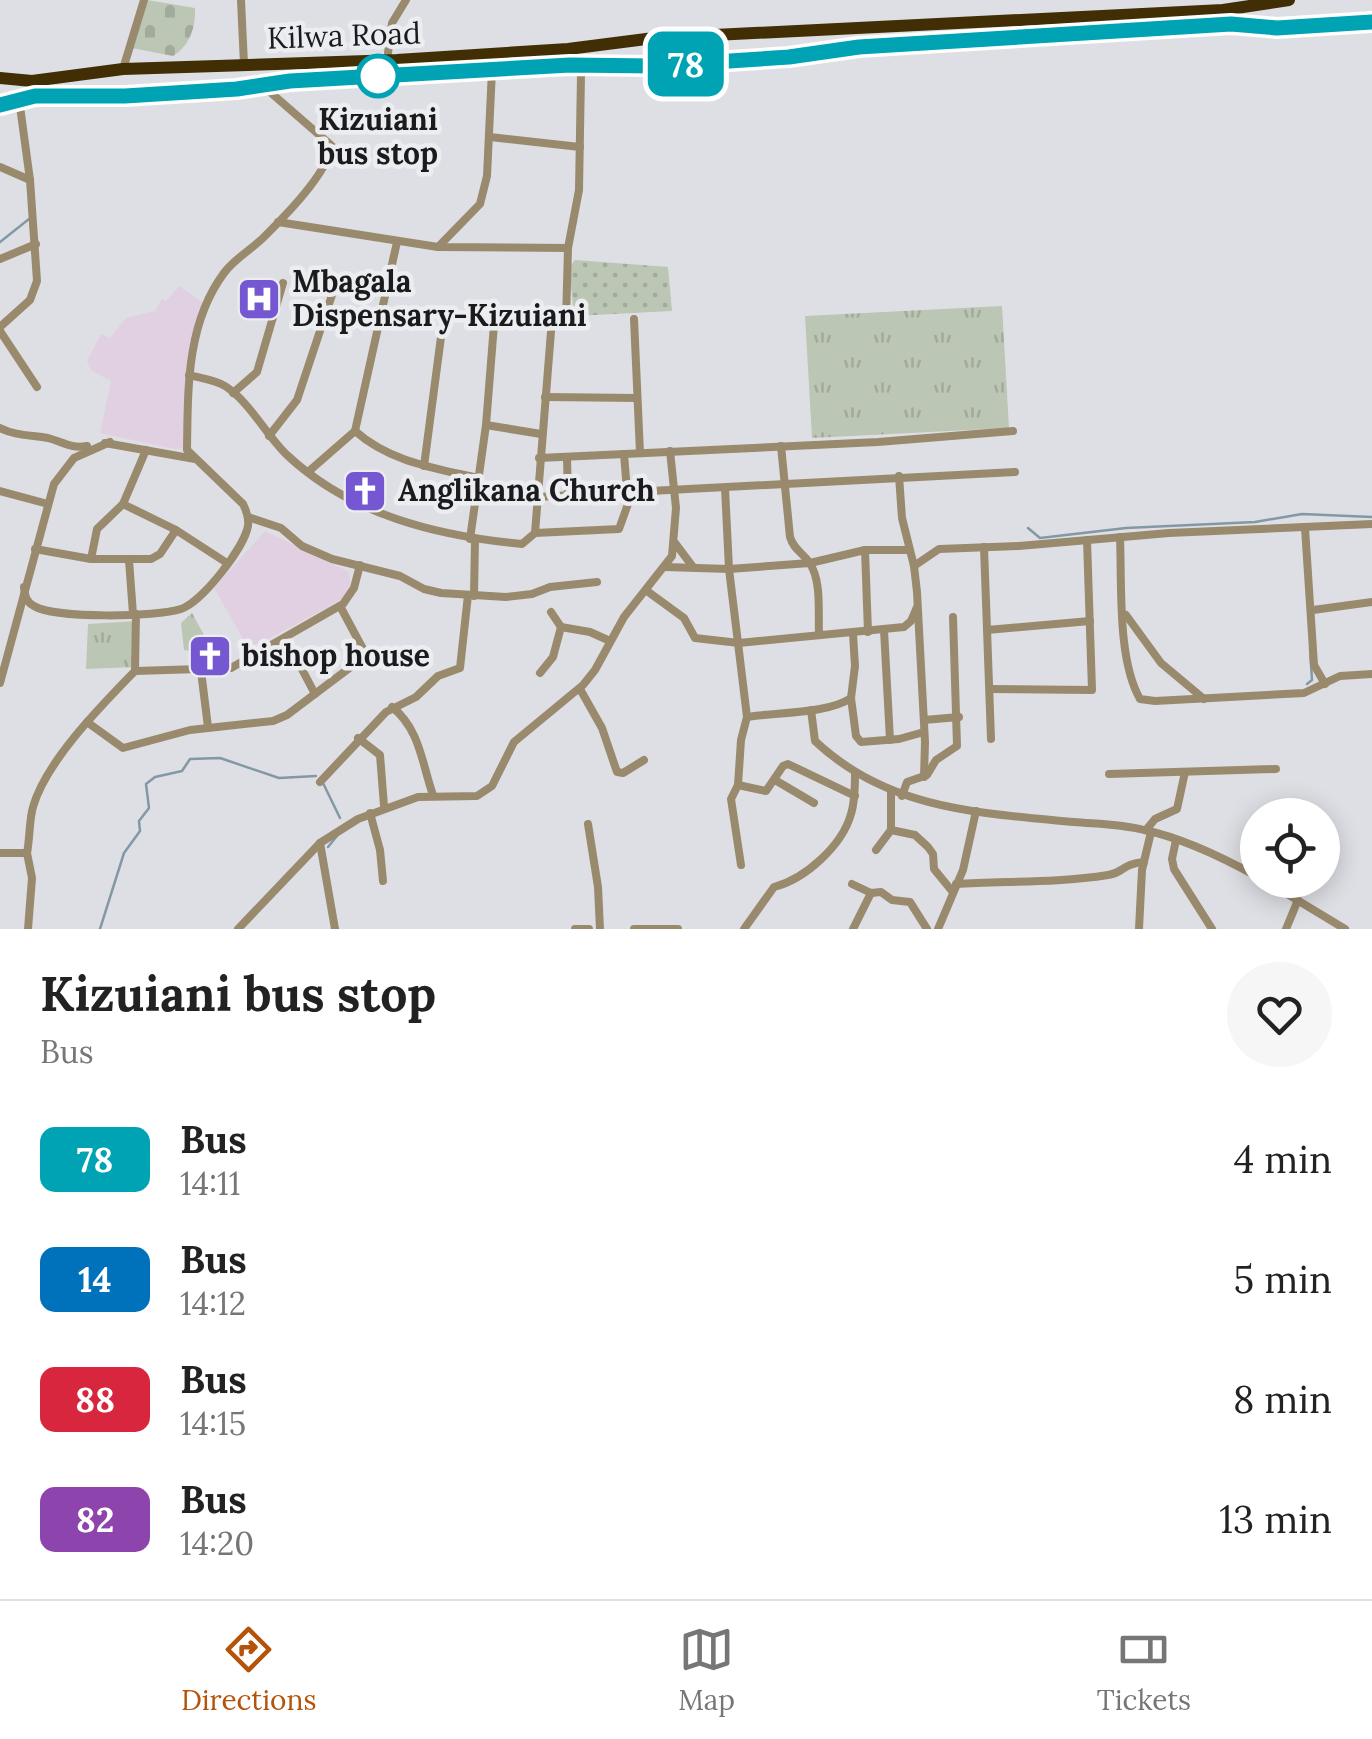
<!DOCTYPE html>
<html lang="en">
<head>
<meta charset="utf-8">
<style>
  :root { --surface:#fff; --page:#f6f6f6; --text:#222; --muted:#767676; --line:#e0e0e0; --accent:#b45309 }
  body { margin:0; font-family:Lora,serif; background:var(--page); color:var(--text); height:100vh; display:flex; flex-direction:column; font-size:38px; white-space:nowrap }
  * { box-sizing:border-box; margin:0 }
  p { font-size:32px; color:var(--muted) }
  .icon { flex:none; width:55px; height:55px; fill:none; stroke:currentColor; stroke-width:2; stroke-linecap:round; stroke-linejoin:round }
  .map { position:relative; height:929px; overflow:hidden }
  .side { display:flex; flex-direction:column; background:var(--surface); flex:1 }
  .side>* { flex:none }
  .badge { padding:0 20px; border-radius:15px; font-size:35px; line-height:65px }
  .tools { position:absolute; left:1240px; top:798px; display:grid; gap:20px }
  .tools a { display:grid; place-items:center; width:100px; height:100px; border-radius:50%; background:var(--surface); box-shadow:0 5px 25px #0003; font-size:50px }
  .map>.badge { position:absolute; translate:-50% -50%; box-shadow:0 0 0 5px #fff }
  .round { display:grid; place-items:center; flex:none; width:105px; height:105px; border-radius:52px; background:var(--page) }
  .headline { display:flex; align-items:center; justify-content:space-between; height:170px; padding:0 40px }
  h1 { font-size:48px; font-weight:700; line-height:75px }
  ul { padding:0; list-style:none }
  li { display:flex; align-items:center; gap:30px; height:120px; padding:0 40px }
  li div { flex:1 }
  li b { display:block; font-size:38px }
  li em { font-style:normal }
  li .badge { min-width:110px; font-weight:700; text-align:center }
  .menu { display:flex; justify-content:space-around; align-items:center; height:140px; border-top:2px solid var(--line); background:var(--surface); font-size:28px; color:var(--muted) }
  .menu a { display:grid; justify-items:center; gap:5px }
  .menu .current { color:var(--accent) }
  .map>svg:first-child { display:block }
</style>
</head>
<body>
<div class="map">
<svg width="1372" height="929" viewBox="0 0 1372 929">
  <defs>
    <pattern id="grass-tufts" width="24" height="20" patternUnits="userSpaceOnUse" patternTransform="scale(2.5)"><rect width="24" height="20" fill="#bcc6b5"/><path d="M3 7l-1-3M5 7V3M7 7l1-3M15 17l-1-3M17 17v-4M19 17l1-3" fill="none" stroke="#a1aa9b"/></pattern>
    <pattern id="cemetery-stones" width="16" height="16" patternUnits="userSpaceOnUse" patternTransform="scale(2.5)"><rect width="16" height="16" fill="#bcc6b5"/><path d="M2 7V4a2 2 0 0 1 4 0v3zM10 15v-3a2 2 0 0 1 4 0v3z" fill="#a1aa9b"/></pattern>
    <pattern id="park-dots" width="8" height="8" patternUnits="userSpaceOnUse" patternTransform="scale(2.5)"><rect width="8" height="8" fill="#bcc6b5"/><path d="M2 2h.1M6 6h.1" fill="none" stroke="#a1aa9b" stroke-width="1.8" stroke-linecap="round"/></pattern>
  </defs>
  <rect width="100%" height="100%" fill="#dedfe4"/>
  <g fill="#e0d0e2">
    <path d="M179,286l24,17 -13,70 -5,75 -10,1 -75,-16 11,-52 -19,-10 -5,-10 14,-27 9,4 16,-20 29,-7 7,-12 4,2z"/>
    <path d="M265,531l84,41 2,15 -6,10 -19,11 -65,35 -14,3 -33,-58z"/>
  </g>
  <g fill="url(#grass-tufts)">
    <path d="M1002,306l7,122 -197,10 -7,-122z"/>
    <path d="M192,613l17,31 -17,7 -8,-1 -3,-27z"/>
    <path d="M137,621l-2,46 -49,2 2,-45z"/>
  </g>
  <path fill="url(#cemetery-stones)" d="M147,0l48,8c1,20 -6,38 -22,48l-41,-8z"/>
  <path fill="url(#park-dots)" d="M575,260l93,7 4,44 -98,5 -5,-49z"/>
  <g fill="none" stroke-linecap="round" stroke-linejoin="round">
    <g stroke="#8398a5" stroke-width="2.5">
      <path d="M0,242l29,-23"/>
      <path d="M1028,528l12,10 86,-10 129,-6 47,-8 70,3"/>
      <path d="M1307,684l5,-4 -2,-32"/>
      <path d="M323,783l17,35"/>
      <path d="M328,847l9,-11"/>
      <path d="M100,929l24,-76 16,-22 -1,-10 10,-13 -3,-24 9,-7 27,-6 8,-12 30,-1 59,20 37,-2"/>
    </g>
    <g stroke="#9a8a6d" stroke-width="8">
      <path d="M241,0l3,64"/>
      <path d="M388,53l4,-30 14,-23"/>
      <path d="M123,69l21,-69"/>
      <path d="M490,137l90,10"/>
      <path d="M0,167l30,13"/>
      <path d="M278,222l160,25 130,1"/>
      <path d="M438,247l42,-43 7,-28 5,-106"/>
      <path d="M0,259l36,-15"/>
      <path d="M634,319l6,134"/>
      <path d="M566,320l2,-72 11,-58 2,-115"/>
      <path d="M0,327l30,-27 7,-19 -7,-101 -11,-81"/>
      <path d="M0,331l37,56"/>
      <path d="M189,375c11,3 27,5 36,11 25,16 41,49 62,69 64,60 150,81 235,89l13,-11 17,-214"/>
      <path d="M233,393l24,-21 26,-89"/>
      <path d="M545,397l92,1"/>
      <path d="M486,425l55,9"/>
      <path d="M0,428c16,8 31,7 48,10 15,4 23,11 39,8"/>
      <path d="M355,431c35,31 80,37 123,47"/>
      <path d="M269,436l28,-36 35,-105"/>
      <path d="M105,443l90,16"/>
      <path d="M781,446l9,91c4,13 12,15 19,25 13,18 9,51 10,72"/>
      <path d="M624,454l3,37"/>
      <path d="M539,458l339,-16 135,-11"/>
      <path d="M567,459l1,35"/>
      <path d="M424,466l17,-129"/>
      <path d="M308,472l47,-41 42,-189"/>
      <path d="M899,476l3,42 12,48 3,26 8,150 -1,35"/>
      <path d="M725,488l4,81 18,148 -6,23 -3,45 -7,14 10,66"/>
      <path d="M0,491l48,13"/>
      <path d="M536,497l479,-25"/>
      <path d="M123,504l53,26 51,33"/>
      <path d="M248,517l33,11 21,18 30,13 68,17 24,13 17,4 65,4 26,-3 18,-7 47,-5"/>
      <path d="M1305,528l9,137 11,19"/>
      <path d="M535,533l84,-4 14,-39"/>
      <path d="M1120,537c2,46 -3,122 20,162l15,2 149,-8 36,-17 32,-2"/>
      <path d="M470,539l16,-114 9,-113"/>
      <path d="M675,543l18,24"/>
      <path d="M984,547l7,192"/>
      <path d="M35,549l56,10h60l9,-5 16,-24"/>
      <path d="M865,550l3,82"/>
      <path d="M91,559l6,-30 26,-25 23,-54"/>
      <path d="M129,560l4,54"/>
      <path d="M914,566l25,-17 80,-3 150,-13 203,-9"/>
      <path d="M665,567l64,2 81,-6 55,-13h43"/>
      <path d="M24,587c1,9 2,15 10,19 21,13 123,11 147,3 21,-7 63,-61 67,-83 1,-8 -1,-14 -5,-22l-56,-54c1,-60 -1,-126 37,-177 11,-15 27,-23 40,-36 21,-21 62,-62 68,-91l-70,-61"/>
      <path d="M647,591l37,27 11,20 44,5 165,-16 7,-6 6,-14"/>
      <path d="M474,596l1,-57"/>
      <path d="M1313,610l59,-8"/>
      <path d="M551,612l10,15"/>
      <path d="M1126,615l35,48 43,36"/>
      <path d="M884,630l6,110"/>
      <path d="M987,630l103,-9"/>
      <path d="M286,639l29,55"/>
      <path d="M135,671l96,-3 112,-64 11,-16 6,-23"/>
      <path d="M201,671l7,56"/>
      <path d="M540,673l13,-16 8,-30 29,5 20,9"/>
      <path d="M0,683l54,-199 20,-26 36,-16"/>
      <path d="M580,689l22,39 15,44 6,1 21,-13"/>
      <path d="M990,689l102,1 -5,-150"/>
      <path d="M851,698l5,38 5,6 38,-3 25,-7"/>
      <path d="M392,707c28,22 30,57 41,88"/>
      <path d="M811,710l4,31c73,69 165,72 259,81 23,2 47,2 70,8 39,8 78,27 114,47"/>
      <path d="M747,717c29,-5 81,-3 104,-19l4,-32 -2,-32"/>
      <path d="M924,720l35,-3"/>
      <path d="M87,722l36,26 67,-18 83,-9 14,-6 73,-55 3,-11 -23,-43"/>
      <path d="M358,738l22,17 4,51"/>
      <path d="M1109,774l167,-5"/>
      <path d="M775,780l39,23"/>
      <path d="M320,782l66,-70 30,-15 22,-21 22,-8 8,-73"/>
      <path d="M738,785l28,6 17,-25 5,-2 67,32"/>
      <path d="M902,796l5,-14 20,-7 9,-15 21,-14 -4,-129"/>
      <path d="M370,813l10,37 3,31"/>
      <path d="M588,824l10,63 2,42"/>
      <path d="M891,830l24,5 13,12 5,7 1,15 18,22"/>
      <path d="M1146,830l9,-11 22,-10 8,-37"/>
      <path d="M1176,840l-4,19 2,10 38,60"/>
      <path d="M320,843l15,86"/>
      <path d="M876,850l15,-20v-38"/>
      <path d="M0,853h27c3,-15 2,-32 6,-46 13,-46 69,-102 102,-136l1,-57"/>
      <path d="M27,853l5,25 -4,51"/>
      <path d="M1264,880l81,49"/>
      <path d="M852,884l19,9 10,-1 11,8 18,2 17,27"/>
      <path d="M956,884c51,-3 102,-1 152,-9 16,-2 13,-11 36,-13"/>
      <path d="M238,929l82,-86 38,-24 60,-22 59,-1 15,-10 22,-44 69,-57 12,-15 29,-53 48,-61 4,-48 -6,-57"/>
      <path d="M575,929h14"/>
      <path d="M634,929h44"/>
      <path d="M744,929l30,-42c31,-8 68,-41 77,-73 4,-13 4,-27 4,-40"/>
      <path d="M853,929l18,-36"/>
      <path d="M938,929l25,-59 13,-59"/>
      <path d="M1139,929l3,-59 9,-38"/>
      <path d="M1286,929l12,-29"/>
    </g>
    <g stroke="#412e05" stroke-width="12">
      <path d="M0,78l32,3 91,-12 274,-9 171,-11 86,-11 569,-28 66,-10"/>
      <path d="M0,105l35,-10h90l112,-6 53,-8 280,-16 83,1 136,-9 70,-10 372,-22 46,3 95,-6"/>
    </g>
  </g>
  <g fill="none" stroke-linecap="round" stroke-linejoin="round">
    <g stroke="#fff" stroke-width="22">
      <path id="line" d="M0,105l35,-9h90l112,-7 53,-8 280,-16 83,1 136,-9 70,-10 372,-23 46,4 95,-6"/>
    </g>
    <use href="#line" stroke="#00a3b4" stroke-width="15"/>
  </g>
  <defs>
    <g id="hospital-square" transform="scale(2.25)"><rect x="-9" y="-9" width="18" height="18" rx="4" fill="#7457d1" stroke="#ebedf1"/><path d="M-5-5h3v3.5h4V-5h3V5h-3V1.5h-4V5h-3Z" fill="#fff"/></g>
    <g id="church-square" transform="scale(2.25)"><rect x="-9" y="-9" width="18" height="18" rx="4" fill="#7457d1" stroke="#ebedf1"/><path d="M-1.2-6h2.4v3.5h3.3v2.4h-3.3V6h-2.4V-.1h-3.3v-2.4h3.3Z" fill="#fff"/></g>
  </defs>
  <g fill-rule="evenodd">
    <use href="#hospital-square" x="259" y="299"/>
    <use href="#church-square" x="365" y="491"/>
    <use href="#church-square" x="210" y="656"/>
  </g>
  <circle fill="#fff" stroke="#00a3b4" stroke-width="5" cx="378" cy="76" r="20"/>
  <g text-anchor="middle" stroke-width="9" stroke-linejoin="round" paint-order="stroke">
    <g font-size="30" fill="#1b1b1d" stroke="#ebedf1">
      <text transform="translate(344 36) rotate(-2)" y="10">Kilwa Road</text>
    </g>
    <g font-size="30" font-weight="bold" fill="#1b1b1d" stroke="#ebedf1">
      <text x="378" y="130">Kizuiani<tspan x="378" dy="34">bus stop</tspan></text>
    </g>
    <g font-size="30" font-weight="bold" fill="#1b1b1d" stroke="#ebedf1" text-anchor="start">
      <text x="292" y="292">Mbagala<tspan x="292" dy="34">Dispensary-Kizuiani</tspan></text>
      <text x="398" y="501">Anglikana Church</text>
      <text x="242" y="666">bishop house</text>
    </g>
  </g>
</svg>
<div class="tools">
<a><svg class="icon" aria-label="locate" viewBox="0 0 24 24"><circle cx="12" cy="12" r="6"/><path d="M12 2v4M12 18v4M2 12h4M18 12h4"/></svg></a>
</div>
<b class="badge" style="left:686px;top:64px;background:#00a3b4;color:#fff">78</b>
</div>
<section class="side">
<div class="headline"><div><h1>Kizuiani bus stop</h1><p>Bus</p></div><a class="round"><svg class="icon" aria-label="heart" viewBox="0 0 24 24"><path d="M12 20l-8-8c-3-5 5-10 8-4 3-6 11-1 8 4z"/></svg></a></div>
<ul>
<li><span class="badge" style="background:#00a3b4;color:#fff">78</span><div><b>Bus</b><p>14:11</p></div><em>4 min</em></li>
<li><span class="badge" style="background:#0072bc;color:#fff">14</span><div><b>Bus</b><p>14:12</p></div><em>5 min</em></li>
<li><span class="badge" style="background:#d7263d;color:#fff">88</span><div><b>Bus</b><p>14:15</p></div><em>8 min</em></li>
<li><span class="badge" style="background:#8e44ad;color:#fff">82</span><div><b>Bus</b><p>14:20</p></div><em>13 min</em></li>
</ul>
</section>
<nav class="menu">
<a class="current"><svg class="icon" aria-label="directions" viewBox="0 0 24 24"><path d="M12 3l9 9-9 9-9-9zM9 14v-3h6M13 9l2 2-2 2"/></svg>Directions</a>
<a><svg class="icon" aria-label="map" viewBox="0 0 24 24"><path d="M3 6l6-2 6 2 6-2v14l-6 2-6-2-6 2zM9 4v14M15 6v14"/></svg>Map</a>
<a><svg class="icon" aria-label="tickets" viewBox="0 0 24 24"><path d="M3 7h18v10H3zM15 7v10"/></svg>Tickets</a>
</nav>
</body>
</html>
